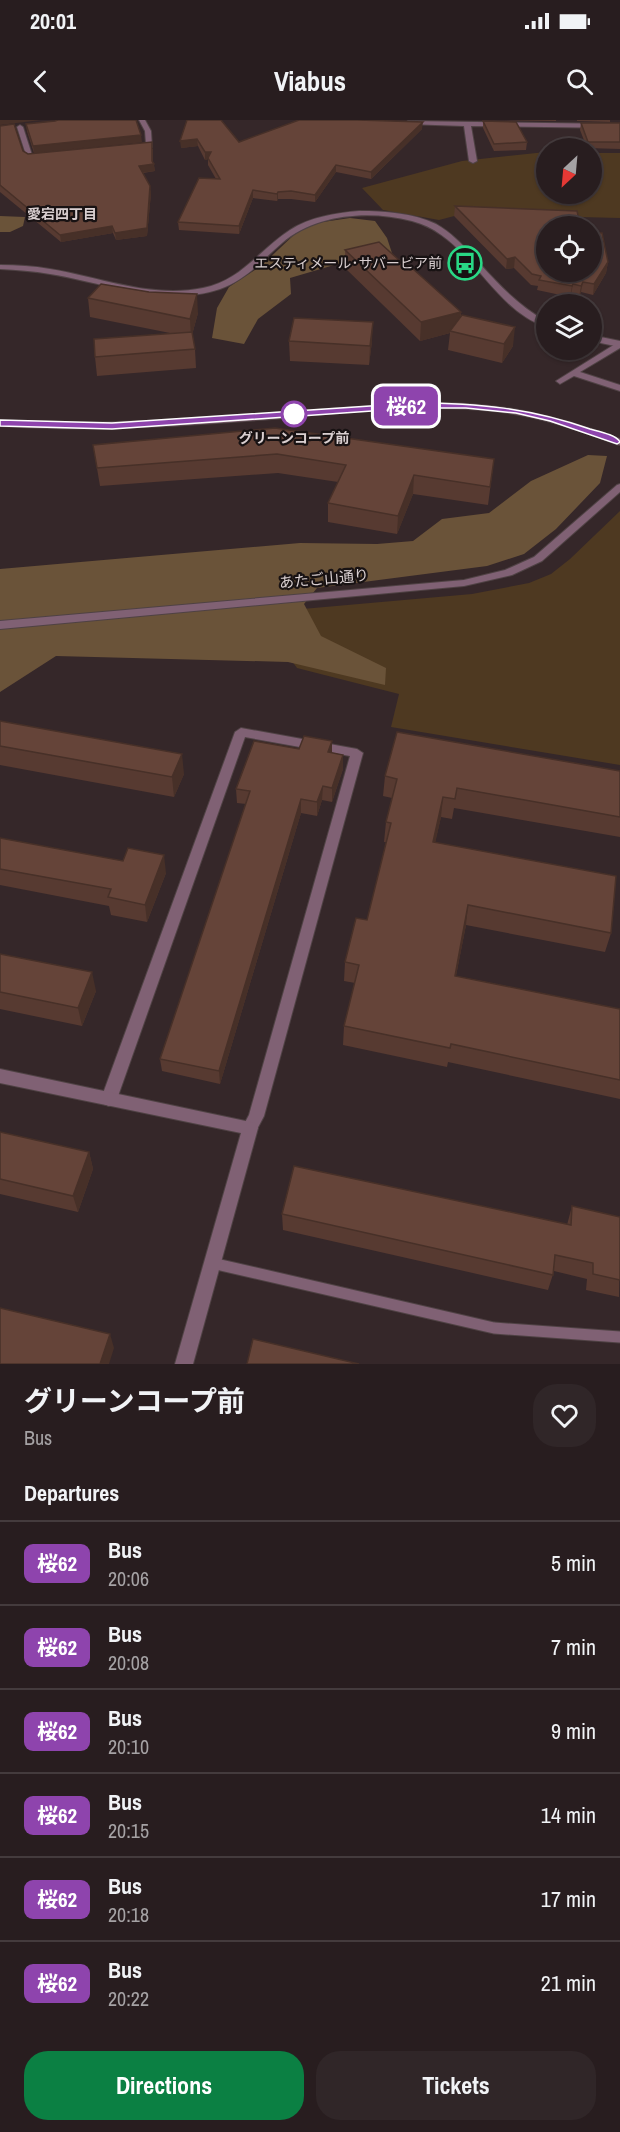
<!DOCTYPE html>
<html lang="en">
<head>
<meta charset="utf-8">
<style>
  :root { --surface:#281d1f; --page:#302628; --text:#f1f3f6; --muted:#a5a2a4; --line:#443b3d; --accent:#0b8043 }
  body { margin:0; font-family:"Archivo Narrow","Noto Sans JP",sans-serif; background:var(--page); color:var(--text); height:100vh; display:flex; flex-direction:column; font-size:22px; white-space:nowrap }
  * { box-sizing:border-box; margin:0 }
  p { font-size:20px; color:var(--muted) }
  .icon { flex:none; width:33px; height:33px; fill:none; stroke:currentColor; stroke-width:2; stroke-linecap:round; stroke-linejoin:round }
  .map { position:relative; height:1244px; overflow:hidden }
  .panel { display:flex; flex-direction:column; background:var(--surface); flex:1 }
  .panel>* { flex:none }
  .badge { padding:0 12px; border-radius:9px; font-size:21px; line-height:39px }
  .needle { width:39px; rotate:206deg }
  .buttons { position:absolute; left:536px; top:18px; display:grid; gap:12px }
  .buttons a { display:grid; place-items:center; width:66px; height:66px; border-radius:50%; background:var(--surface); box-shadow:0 2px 4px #0004,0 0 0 2px var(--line); font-size:30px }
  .map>.badge { position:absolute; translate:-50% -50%; box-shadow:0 0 0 3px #fff }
  h2 { padding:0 24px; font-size:22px; line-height:54px }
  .round { display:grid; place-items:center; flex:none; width:63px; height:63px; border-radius:24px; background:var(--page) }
  .summary { display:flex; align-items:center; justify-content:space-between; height:102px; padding:0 24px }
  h1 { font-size:28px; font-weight:700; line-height:45px }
  .primary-button { display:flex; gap:12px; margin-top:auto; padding:12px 24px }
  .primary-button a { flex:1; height:69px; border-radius:24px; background:var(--accent); color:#fff; font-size:24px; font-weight:700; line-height:69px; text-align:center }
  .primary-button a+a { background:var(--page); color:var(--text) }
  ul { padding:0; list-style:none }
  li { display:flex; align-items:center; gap:18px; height:84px; padding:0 24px; border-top:2px solid var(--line) }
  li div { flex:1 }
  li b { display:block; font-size:22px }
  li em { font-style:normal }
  li .badge { min-width:66px; font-weight:700; text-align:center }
  .status { display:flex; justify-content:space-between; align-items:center; height:42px; padding:0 30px; background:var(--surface); direction:ltr }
  .status svg { height:16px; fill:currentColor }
  header { display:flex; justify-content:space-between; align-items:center; height:78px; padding:0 24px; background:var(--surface); font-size:27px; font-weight:700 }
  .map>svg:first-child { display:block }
</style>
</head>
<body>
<div class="status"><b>20:01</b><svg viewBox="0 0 49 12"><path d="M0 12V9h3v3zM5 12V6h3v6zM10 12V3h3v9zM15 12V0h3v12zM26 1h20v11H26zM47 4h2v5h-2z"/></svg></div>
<header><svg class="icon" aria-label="back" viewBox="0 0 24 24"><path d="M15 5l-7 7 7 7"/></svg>Viabus<svg class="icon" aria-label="search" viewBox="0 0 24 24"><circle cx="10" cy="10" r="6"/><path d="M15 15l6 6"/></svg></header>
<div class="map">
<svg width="620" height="1244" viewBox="0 0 620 1244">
  <rect width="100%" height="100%" fill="#352729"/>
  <g fill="#4e3921">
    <path d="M546,32v42h45v-41h29v65l-158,-4 -23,6 -56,-10 -21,-22 100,-27z"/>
    <path d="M620,391v254l-229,-38 8,-33 -102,-26 -40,-55 215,-19 57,-11 22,-9 19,-15z"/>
  </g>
  <g fill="#6a5339">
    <path d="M0,96l25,1 -2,9 -13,6h-10z"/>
    <path d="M350,98l25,3 12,17 8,24 -54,1 -51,15 1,16 -33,25 -14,25 -32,-6 5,-30 12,-21 32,-21 36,-34 19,-9z"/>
    <path d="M588,335l19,1 -7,27 -44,46 -32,25 -37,12 -170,22 -13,16 17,32 65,32 -1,17 -97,-23 -232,-6 -56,36v-123l300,-26 77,1 36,-3 29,-22 47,-6 42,-32z"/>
  </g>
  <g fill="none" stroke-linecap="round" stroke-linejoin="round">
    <g stroke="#4f4244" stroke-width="13">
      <path id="service" d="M212,1143l282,65 126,9"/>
    </g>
    <g stroke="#4f4244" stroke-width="2">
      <g id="minor">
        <path d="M139,0h6l6,11 1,16 -13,2 -3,-2 10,-3 -1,-13z"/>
        <path d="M408,1l212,3v4l-149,-2 6,35 -4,2 -4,-2 -5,-35 -58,-2 -1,-1z"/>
        <path d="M20,5l3,2 9,28 9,-1 3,2 -1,1 -16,1 -10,-31z"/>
        <path d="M620,221v7l-40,24 40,13v6l-46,-15 -14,8 -4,-3z"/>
        <path d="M241,608l116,21 6,4 -99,363 -9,17 -5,2 -5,-2 -3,-5 7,-13 101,-359 -105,-19 -128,362 -3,5 -5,2 -5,-2 -3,-5 134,-367z"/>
      </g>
    </g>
    <g stroke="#4f4244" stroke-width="2">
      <g id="tertiary">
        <path d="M359,91c26,0 54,2 77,13 18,10 31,26 44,40 20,22 40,43 66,57v6c-56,-19 -76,-91 -134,-106 -44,-11 -95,-7 -130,22 -20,17 -36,37 -62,46 -57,19 -114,-6 -170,-15 -17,-3 -33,-4 -50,-5v-4c17,0 33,1 50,4 50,8 102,30 153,19 38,-7 56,-38 87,-58 20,-13 45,-17 69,-19z"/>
        <path d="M591,215l29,6v6l-29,-6z"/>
        <path d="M430,283c69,-1 126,12 190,36v6c-14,-4 -28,-11 -43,-15 -27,-9 -55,-16 -84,-19 -73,-8 -148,1 -221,8 -91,7 -181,13 -272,7v-6c144,10 286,-12 430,-17z"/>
        <path d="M620,364v8l-78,69 -30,14 -48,11 -464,43v-8l464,-41 41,-10 29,-13 83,-72z"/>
        <path d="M0,949l255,54 3,5 -65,236h-18l66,-231 -241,-50z"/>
      </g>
    </g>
    <use href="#service" stroke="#806174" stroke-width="11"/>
    <use href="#minor" fill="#806174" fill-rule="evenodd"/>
    <use href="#tertiary" fill="#806174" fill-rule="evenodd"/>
  </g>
  <g fill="#573a31">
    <path d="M187,0l52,22 183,-13 -51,50 -35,-7 -21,30 -24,-3h-13l-1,2 -24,-3 -14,36 -60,-4 -1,-8 38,-43 -8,-14v-6l-3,1 -7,-14 -17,2z"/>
    <path d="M501,0h55v1z"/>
    <path d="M577,0h33v2l-33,-1z"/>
    <path d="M483,1l44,21 -1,8 -32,1 -11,-23z"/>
    <path d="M581,3h39v26l-33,-1 -7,-18z"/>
    <path d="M26,4l116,18 -108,11 -7,-22z"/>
    <path d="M0,6l23,25 5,3 125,-5v13l2,9 -12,2 8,20 -4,43 -31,4 -3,-7 -52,9 -61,-50z"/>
    <path d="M455,86l125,17 12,10 16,29 -2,11 -13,22 -12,-3 -2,5 -8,-2 -1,2 -33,-7 1,-4 -7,-1 -17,-17 -8,1 -52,-53z"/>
    <path d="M345,130l65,20 51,42v4l52,30 -11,17 -54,-13 2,-17 -30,8 -75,-73z"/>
    <path d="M88,178l110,15 -6,22 3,14 1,19 -99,8 -2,-19 75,-24 -80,-16z"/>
    <path d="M289,221h83l-3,24 -79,-4z"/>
    <path d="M93,325l401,14 -6,46 -75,-11 -16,40 -69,-12v-19l10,-21 -60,-9 -178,13z"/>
    <path d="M0,601l184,53 -10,23 -174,-32z"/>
    <path d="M332,621v12l11,2v14l-11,33 -10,-2 -5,16 -16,-3 -81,271 -58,-13 -2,-12 86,-255 -9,-1 -1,-14 63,-40z"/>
    <path d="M620,651v66l-166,-29 -2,11 -11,-2 -6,25 176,91 -6,19 -139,-27 -10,51 164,33v90l-172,-37 -1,5 -104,-22 1,-19 11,-43 -11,-2 1,-19 22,-42 20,-78h-3l2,-20 6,-24 -9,-2 2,-20z"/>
    <path d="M0,718l166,35 -19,49 -36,-7 -2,-9 -109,-21z"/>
    <path d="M0,834l96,37 -14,35 -82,-17z"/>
    <path d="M0,1012l89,20 4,17 -15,43 -78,-18z"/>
    <path d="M572,1086l48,11 -1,80 -33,-7 1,-11 -33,-8 -6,19 -265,-60 -1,-16 285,11z"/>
  </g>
  <g fill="#473028">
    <path d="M0,0h41l-41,5z"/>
    <path d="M423,2l-1,7 -51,50v-7z"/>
    <path d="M141,15l1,7 -108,11 -1,-7z"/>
    <path d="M197,19l1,7 -17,2 -1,-7z"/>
    <path d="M152,22v22h2l1,7 -16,2v-7z"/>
    <path d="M205,32h6v7l-6,1z"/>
    <path d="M336,45v7l-21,30v-7z"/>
    <path d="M150,66l1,7 -4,43 -31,4 -1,-7z"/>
    <path d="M253,70v8l-14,36v-8z"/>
    <path d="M278,72v7l-1,2v-7z"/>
    <path d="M112,106l1,7 -52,9 -1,-7z"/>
    <path d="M515,137l-1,11 -8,1 1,-10z"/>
    <path d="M608,142l-2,11 -13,22 1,-11z"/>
    <path d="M583,162l-2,10 -2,5 2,-11z"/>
    <path d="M573,164l-2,11 -1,2 2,-11z"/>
    <path d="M197,174l1,19 -7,25 -1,-19z"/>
    <path d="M461,192l-2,19h-9v2l-30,8 1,-19z"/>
    <path d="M373,202l-1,19 -3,24 1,-19z"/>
    <path d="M515,207l-2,19 -11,17 2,-19z"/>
    <path d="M414,355l-1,19 -16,40 1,-18z"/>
    <path d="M332,621v14l-4,-3z"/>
    <path d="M182,634l2,20 -10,23 -2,-20z"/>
    <path d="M343,635v14l-11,33v-14z"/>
    <path d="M323,666l-1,14 -5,16v-14z"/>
    <path d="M443,677l-2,20 -10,45 2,-20z"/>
    <path d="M301,679v14l-81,271 -1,-13z"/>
    <path d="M164,735l2,18 -19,49 -2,-17z"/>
    <path d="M468,785l-2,20 -14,70 3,-19z"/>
    <path d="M92,852l4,19 -14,35 -4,-18z"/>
    <path d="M89,1032l4,17 -15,43 -5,-16z"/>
    <path d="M110,1214l4,14 -5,16h-9z"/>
  </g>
  <g fill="#654439" stroke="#473028" stroke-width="1.5">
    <path d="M58,0h78l5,15 -108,11 -7,-22 29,-3z"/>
    <path d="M187,0h34l18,22 60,-22h59l65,2 -52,50 -35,-7 -21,30 -24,-4 -13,1 -1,2 -24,-4 -14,36 -61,-4 21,-44 21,1 -12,-21 3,-6h-6l-8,-13 -17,2z"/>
    <path d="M483,1l33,1 11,20 -33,2z"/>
    <path d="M581,3h39v19h-32z"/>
    <path d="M14,4l9,27 5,3 124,-12v19l2,3 -15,2 11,20 -3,42 -32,5 -3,-7 -52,9 -60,-50v-59z"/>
    <path d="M455,86l122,5 3,12h10l1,3h-45v46h45v-43l1,4h10l6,29 -14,22 -11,-2 -2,4 -8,-2 -1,2 -33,-6 2,-4 -9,-2 -17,-17 -8,2z"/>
    <path d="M379,122l31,28 3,-1 48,43 -40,10 -76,-72z"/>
    <path d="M101,164l48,8 48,2 -7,25 -102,-21z"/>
    <path d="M462,195l53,12 -11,17 -54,-13z"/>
    <path d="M294,198l79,4 -3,24 -81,-5z"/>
    <path d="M192,212l3,17 -100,8 -1,-18z"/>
    <path d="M275,308l219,31 -4,28 -76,-12 -16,41 -70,-13 18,-38 -69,-11 -180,14 -4,-23z"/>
    <path d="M0,601l182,33 -10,23 -172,-31z"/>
    <path d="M397,612l223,39v46l-163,-29 -2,11 -12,-2 -10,45 183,34 -5,57 -143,-28 -13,71 165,33v71l-169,-36 -1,4 -106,-22 15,-61 -14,-3 11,-44 11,2 24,-97 -5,-1 11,-43 -12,-3z"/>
    <path d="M304,616l28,5 -4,11 15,3 -11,33 -9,-2 -6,16 -16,-3 -82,272 -59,-12 90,-268 -14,-2 18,-48 45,8z"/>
    <path d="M0,718l123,23 5,-13 36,7 -19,50 -37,-8 3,-8 -111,-20z"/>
    <path d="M0,834l92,18 -14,36 -78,-16z"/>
    <path d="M0,1012l89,20 -16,44 -73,-17z"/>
    <path d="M294,1046l277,59 1,-19 48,11v63l-27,-6v-11l-38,-8 -2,20 -271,-61z"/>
    <path d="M0,1188l110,26 -10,30h-100z"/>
    <path d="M253,1219l106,25h-112z"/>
  </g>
  <path fill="#8e44ad" stroke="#fff" stroke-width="1.5" d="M415,283c63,0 115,5 175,26 11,3 26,6 30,13l-3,2 -67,-23 -34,-8 -50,-5h-51l-303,21 -112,-3v-6l112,3z"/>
  <defs>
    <g id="bus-ring" transform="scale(1.725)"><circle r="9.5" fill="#181213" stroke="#29d885" stroke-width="1.5"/><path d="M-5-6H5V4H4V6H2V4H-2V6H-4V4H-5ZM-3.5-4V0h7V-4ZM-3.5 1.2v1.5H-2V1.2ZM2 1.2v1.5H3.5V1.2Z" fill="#29d885"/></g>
  </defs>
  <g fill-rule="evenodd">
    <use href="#bus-ring" x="465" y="143"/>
  </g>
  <circle fill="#fff" stroke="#8e44ad" stroke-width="3" cx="294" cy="294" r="12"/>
  <g text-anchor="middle" stroke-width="4.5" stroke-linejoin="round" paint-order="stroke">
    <g font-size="14" font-weight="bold" fill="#d9cfd0" stroke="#181213">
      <text x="62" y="99">愛宕四丁目</text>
    </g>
    <g font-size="14" fill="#d9cfd0" stroke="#181213" text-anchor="end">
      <text x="442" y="148">エスティメール･サバービア前</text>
    </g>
    <g font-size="14" font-weight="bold" fill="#d9cfd0" stroke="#181213">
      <text x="294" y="323">グリーンコープ前</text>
    </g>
    <g font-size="15" fill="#d9cfd0" stroke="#181213">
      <text transform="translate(324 459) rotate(-5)" y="5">あたご山通り</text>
    </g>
  </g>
</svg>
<div class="buttons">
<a><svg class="needle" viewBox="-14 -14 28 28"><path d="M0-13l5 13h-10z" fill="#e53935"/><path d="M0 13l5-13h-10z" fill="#a5a2a4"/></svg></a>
<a><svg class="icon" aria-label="locate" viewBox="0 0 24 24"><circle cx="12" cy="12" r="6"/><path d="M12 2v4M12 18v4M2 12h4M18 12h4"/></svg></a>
<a><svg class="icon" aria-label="layers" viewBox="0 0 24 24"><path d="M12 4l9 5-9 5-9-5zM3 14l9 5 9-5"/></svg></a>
</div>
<b class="badge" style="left:406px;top:286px;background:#8e44ad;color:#fff">桜62</b>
</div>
<section class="panel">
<div class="summary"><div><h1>グリーンコープ前</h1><p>Bus</p></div><a class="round"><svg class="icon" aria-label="heart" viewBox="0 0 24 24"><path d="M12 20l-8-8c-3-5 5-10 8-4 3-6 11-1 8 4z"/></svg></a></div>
<h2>Departures</h2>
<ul>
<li><span class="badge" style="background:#8e44ad;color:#fff">桜62</span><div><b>Bus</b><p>20:06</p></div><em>5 min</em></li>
<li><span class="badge" style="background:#8e44ad;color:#fff">桜62</span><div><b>Bus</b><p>20:08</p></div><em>7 min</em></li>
<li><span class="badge" style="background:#8e44ad;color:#fff">桜62</span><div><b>Bus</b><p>20:10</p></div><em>9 min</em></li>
<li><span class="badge" style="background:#8e44ad;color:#fff">桜62</span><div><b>Bus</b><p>20:15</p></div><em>14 min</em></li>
<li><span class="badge" style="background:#8e44ad;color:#fff">桜62</span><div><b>Bus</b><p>20:18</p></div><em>17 min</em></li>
<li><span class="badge" style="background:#8e44ad;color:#fff">桜62</span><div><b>Bus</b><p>20:22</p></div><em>21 min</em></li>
</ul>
<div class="primary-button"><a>Directions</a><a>Tickets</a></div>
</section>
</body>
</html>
